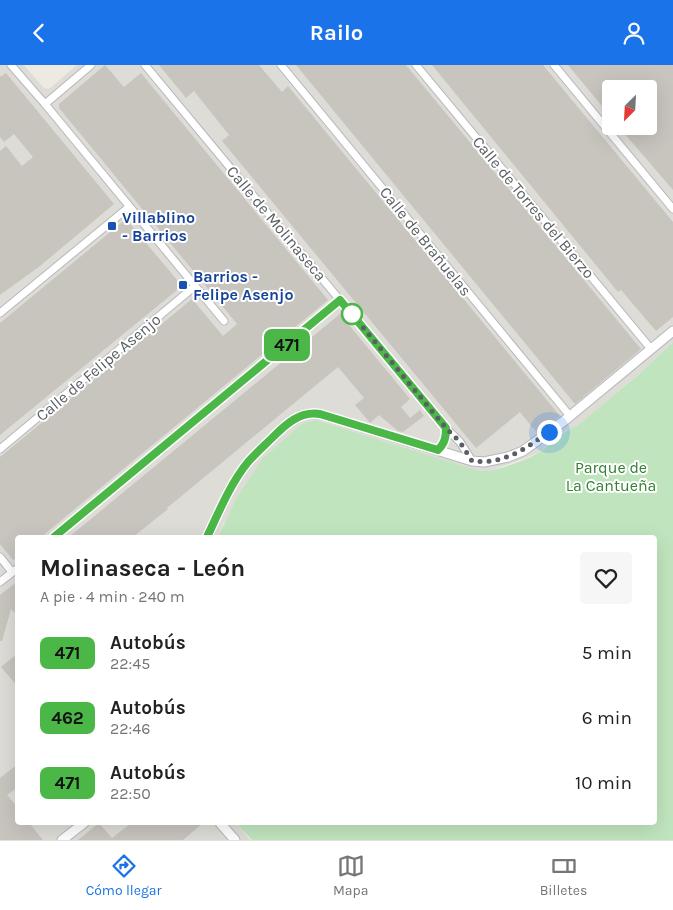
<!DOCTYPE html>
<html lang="es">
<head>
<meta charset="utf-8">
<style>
  :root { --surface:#fff; --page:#f6f6f6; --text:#222; --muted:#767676; --line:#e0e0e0; --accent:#1a73e8 }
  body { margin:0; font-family:Karla,sans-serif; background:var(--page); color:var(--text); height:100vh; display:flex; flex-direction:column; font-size:19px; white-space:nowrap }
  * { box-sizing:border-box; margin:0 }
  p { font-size:16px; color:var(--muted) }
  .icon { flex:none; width:28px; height:28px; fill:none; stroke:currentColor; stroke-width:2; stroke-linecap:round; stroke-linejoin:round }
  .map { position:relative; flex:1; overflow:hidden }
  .panel { position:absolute; left:15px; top:470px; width:642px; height:290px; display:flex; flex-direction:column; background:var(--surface); border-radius:5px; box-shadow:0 5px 20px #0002 }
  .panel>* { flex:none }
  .badge { padding:0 10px; border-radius:8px; font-size:18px; line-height:32px }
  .needle { width:32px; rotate:204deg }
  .buttons { position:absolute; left:602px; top:15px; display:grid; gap:10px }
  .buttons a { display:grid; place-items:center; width:55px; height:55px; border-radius:5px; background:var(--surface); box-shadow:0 5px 20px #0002; font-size:25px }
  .you { position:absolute; width:25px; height:25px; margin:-12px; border:4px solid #fff; border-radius:50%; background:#1a73e8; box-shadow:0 0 0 8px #1a73e833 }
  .map>.badge { position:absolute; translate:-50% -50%; box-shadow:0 0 0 2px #fff }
  .round { display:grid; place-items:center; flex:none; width:52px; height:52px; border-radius:5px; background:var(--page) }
  .head { display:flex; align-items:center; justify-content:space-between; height:85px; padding:0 25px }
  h1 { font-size:24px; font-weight:700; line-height:38px }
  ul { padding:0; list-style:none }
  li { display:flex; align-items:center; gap:15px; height:65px; padding:0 25px }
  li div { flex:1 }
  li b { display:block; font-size:19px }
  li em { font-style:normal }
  li .badge { min-width:55px; font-weight:700; text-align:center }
  header { display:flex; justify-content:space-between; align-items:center; height:65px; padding:0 25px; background:var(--accent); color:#fff; font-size:22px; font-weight:700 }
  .menu { display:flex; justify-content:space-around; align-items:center; height:70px; border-top:1px solid var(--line); background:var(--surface); font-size:14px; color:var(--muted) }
  .menu a { display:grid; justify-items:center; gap:2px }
  .menu .selected { color:var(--accent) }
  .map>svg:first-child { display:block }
</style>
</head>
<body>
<header><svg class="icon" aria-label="back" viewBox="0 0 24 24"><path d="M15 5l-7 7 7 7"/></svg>Railo<svg class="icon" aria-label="person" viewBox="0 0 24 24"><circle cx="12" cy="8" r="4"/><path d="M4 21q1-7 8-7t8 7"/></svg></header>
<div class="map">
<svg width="673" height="775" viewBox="0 0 673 775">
  <rect width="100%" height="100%" fill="#edeae2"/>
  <path fill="#dedcd6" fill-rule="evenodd" d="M0,0h24l19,22 4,2 3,-1 27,-23h596v277l-37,35 -59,50 -11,3 -27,22 -13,6 -38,13h-9l-255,51 -6,15h-200v286h218l14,17h-250zM611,24h38v37h-38z"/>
  <path fill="#c0e5be" d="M673,277v498h-421l-16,-17h419v-286h-437l18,-38 27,-41 39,-34 13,-4 164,51c15,1 46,-10 59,-18 15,-9 22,-21 39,-27l59,-49z"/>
  <g fill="#c8c5bf">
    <path d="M105,0l19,22 17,-14 187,227 -287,237h-23v20l-5,3 -13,-16v-87l192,-158 31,37 14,-12 -178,-216v-4z"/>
    <path d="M159,0h100l23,27 6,-6 272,330 -23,17 -17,-21 -44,36 -254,-307 7,-6 -35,-44 -8,7z"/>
    <path d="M296,0h110l235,284 -66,55z"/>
    <path d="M432,0h111l130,157v95l-17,14 -35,-41 -3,2z"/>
    <path d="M568,0h105v125l-55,-64h31v-37h-38v28z"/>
    <path d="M6,8l108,131 -74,62 -40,29v-144l6,-5 16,20 11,-9 -19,-23 -10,8 -4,-5v-60z"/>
    <path d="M126,154l56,67 -182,149v-112z"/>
    <path d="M340,249l70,85 -9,8 9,11 10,-8 4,6 -21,16 -5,-1 -19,-16 -9,8 -15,-18 9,-7 -26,-31 -171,141 1,1 -35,28h-64z"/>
    <path d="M18,516v35l-7,-7 -9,32h-2v-46z"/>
    <path d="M18,588v34l-17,-20z"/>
    <path d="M18,699v23l-11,8 11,13v15h11l14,17h-43v-62z"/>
    <path d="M99,758l13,15 19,-15h72l-20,17h-105z"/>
  </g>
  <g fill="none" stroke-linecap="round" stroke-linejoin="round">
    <g stroke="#b5b8bd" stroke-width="9">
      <g id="minor">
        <path d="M11,0l34,39 179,217"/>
        <path d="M145,0l301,363 14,14 12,19"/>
        <path d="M281,0l289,351"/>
        <path d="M416,0l235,284"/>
        <path d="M554,0l119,144"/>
        <path d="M45,39l46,-39"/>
        <path d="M0,248l129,-106"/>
        <path d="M0,384l195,-163"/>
        <path d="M438,385l7,-9 1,-13"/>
        <path d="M54,472l287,-237"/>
        <path d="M0,492l12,15"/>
        <path d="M0,517l18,-14"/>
      </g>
    </g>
    <g stroke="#b5b8bd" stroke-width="11">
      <g id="tertiary">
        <path d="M207,472c12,-25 23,-53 41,-75 8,-9 17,-17 25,-25 13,-13 27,-26 47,-23l152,47 12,1 24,-5 15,-6 41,-30 109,-90"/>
        <path d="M220,758l15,17"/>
        <path d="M62,775l22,-17"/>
      </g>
    </g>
    <use href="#minor" stroke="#fff" stroke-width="7"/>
    <use href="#tertiary" stroke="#fff" stroke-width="9"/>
  </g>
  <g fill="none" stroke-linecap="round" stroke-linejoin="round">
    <g stroke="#fff" stroke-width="11">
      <path id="line" d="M54,472l286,-237 106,128c0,9 -1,15 -8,22l-118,-36c-20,-3 -34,10 -47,23 -8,8 -17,16 -25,25 -18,22 -29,50 -41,75"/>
    </g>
    <use href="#line" stroke="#4ab747" stroke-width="8"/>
    <path stroke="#5a5f63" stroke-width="5" stroke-dasharray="0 9" d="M352,249l94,114 14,14 12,19c31,4 53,-12 77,-29"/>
  </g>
  <g fill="#1a4fb4" stroke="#fff" stroke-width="2">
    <rect x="107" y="156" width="10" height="10" rx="2.5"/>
    <rect x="178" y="215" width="10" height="10" rx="2.5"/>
  </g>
  <circle fill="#fff" stroke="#4ab747" stroke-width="2.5" cx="352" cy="249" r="10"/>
  <g text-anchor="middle" stroke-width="4" stroke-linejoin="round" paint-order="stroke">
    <g font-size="16" fill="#5a5f63" stroke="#fff">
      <text transform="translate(534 142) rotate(50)" y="6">Calle de Torres del Bierzo</text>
      <text transform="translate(277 158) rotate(50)" y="6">Calle de Molinaseca</text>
      <text transform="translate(426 176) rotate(51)" y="6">Calle de Brañuelas</text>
      <text transform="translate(98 302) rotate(-40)" y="6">Calle de Felipe Asenjo</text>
    </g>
    <g font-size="16" font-weight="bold" fill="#164399" stroke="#fff" text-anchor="start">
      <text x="122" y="158">Villablino<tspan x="122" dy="18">- Barrios</tspan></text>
      <text x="193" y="217">Barrios -<tspan x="193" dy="18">Felipe Asenjo</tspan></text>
    </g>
    <g font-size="16" fill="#348133" stroke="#fff">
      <text x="611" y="408">Parque de<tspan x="611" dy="18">La Cantueña</tspan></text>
    </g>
  </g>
</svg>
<div class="buttons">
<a><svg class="needle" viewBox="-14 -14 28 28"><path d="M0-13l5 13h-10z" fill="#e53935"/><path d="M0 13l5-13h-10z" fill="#767676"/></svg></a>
</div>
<div class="you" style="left:549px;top:367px"></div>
<b class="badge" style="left:287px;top:280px;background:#4ab747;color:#111">471</b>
<section class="panel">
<div class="head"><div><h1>Molinaseca - León</h1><p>A pie · 4 min · 240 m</p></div><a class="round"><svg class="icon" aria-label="heart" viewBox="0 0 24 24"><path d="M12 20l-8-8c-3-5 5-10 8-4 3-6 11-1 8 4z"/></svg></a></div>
<ul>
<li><span class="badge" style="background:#4ab747;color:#111">471</span><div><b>Autobús</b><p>22:45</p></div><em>5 min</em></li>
<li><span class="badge" style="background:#4ab747;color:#111">462</span><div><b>Autobús</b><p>22:46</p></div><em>6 min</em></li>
<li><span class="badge" style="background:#4ab747;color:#111">471</span><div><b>Autobús</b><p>22:50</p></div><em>10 min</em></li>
</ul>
</section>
</div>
<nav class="menu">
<a class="selected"><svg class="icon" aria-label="directions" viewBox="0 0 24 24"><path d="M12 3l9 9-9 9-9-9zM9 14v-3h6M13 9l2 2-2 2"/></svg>Cómo llegar</a>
<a><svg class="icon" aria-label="map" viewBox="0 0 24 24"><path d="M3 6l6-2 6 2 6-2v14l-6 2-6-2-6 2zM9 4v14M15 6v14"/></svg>Mapa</a>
<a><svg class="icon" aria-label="tickets" viewBox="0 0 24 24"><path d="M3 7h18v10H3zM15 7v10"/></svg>Billetes</a>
</nav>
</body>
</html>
